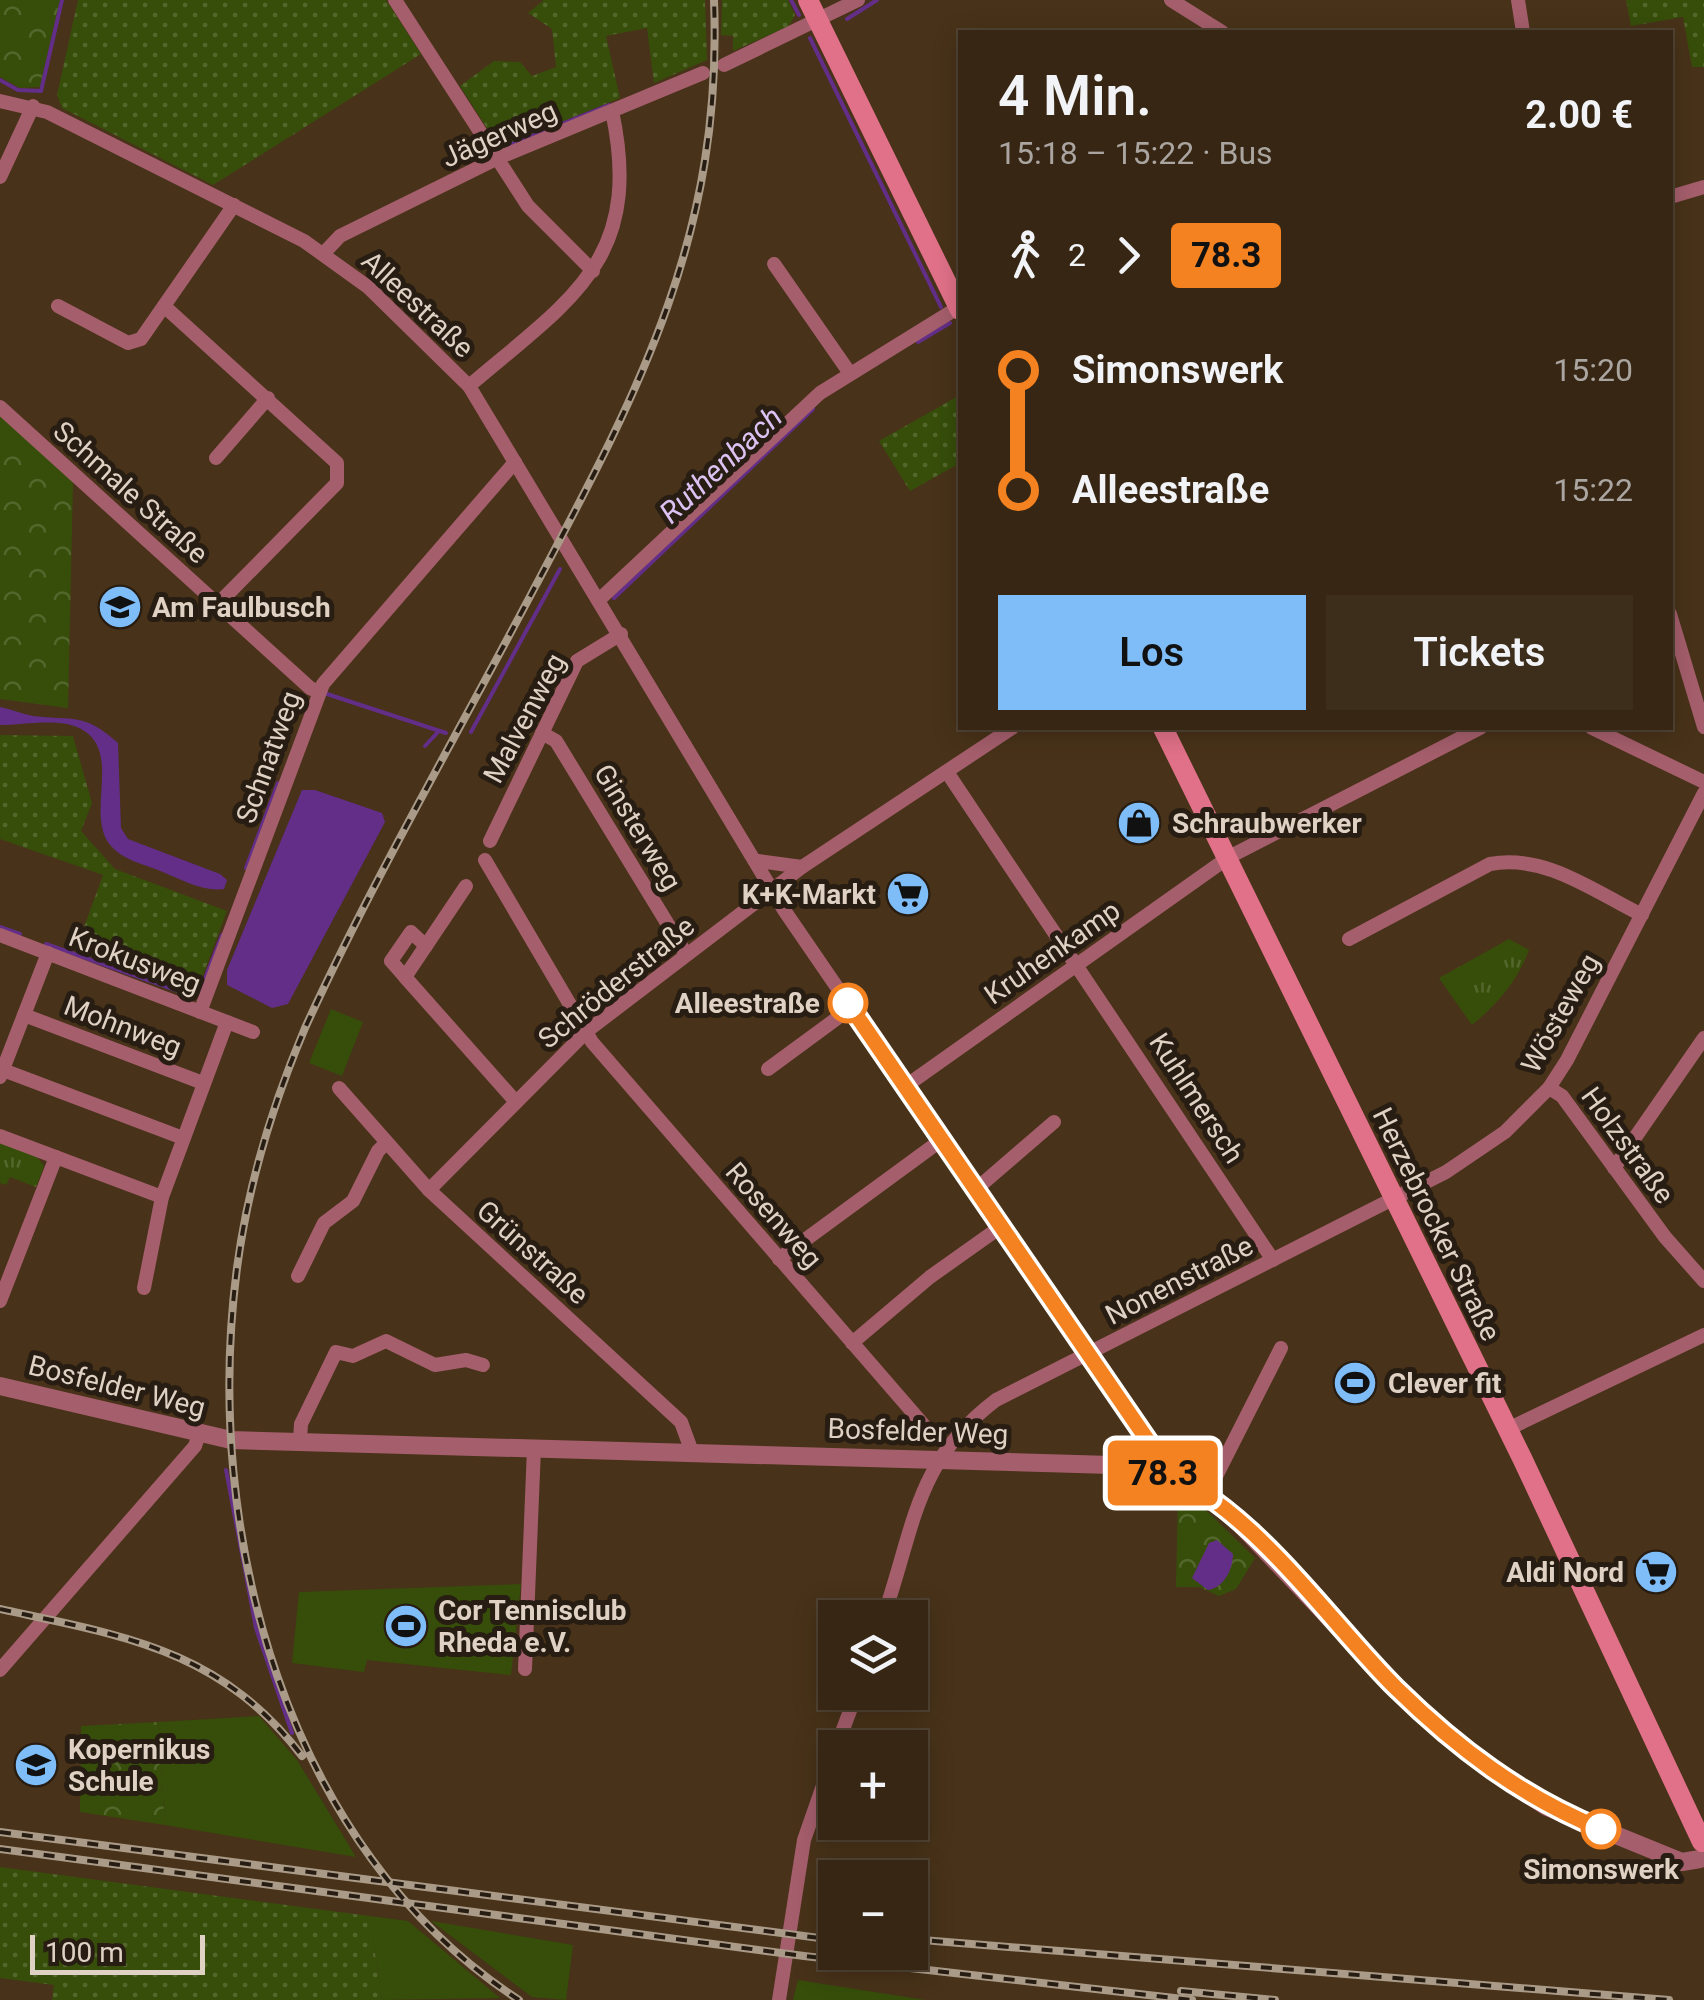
<!DOCTYPE html>
<html lang="de">
<head>
<meta charset="utf-8">
<style>
  :root { --surface:#362613; --page:#3d2e1c; --text:#f1f3f6; --muted:#aaa5a0; --line:#504333; --accent:#7fbdf9 }
  body { margin:0; font-family:Roboto,sans-serif; background:var(--page); color:var(--text); height:100vh; display:flex; flex-direction:column; font-size:38px; white-space:nowrap }
  * { box-sizing:border-box; margin:0 }
  p { font-size:32px; color:var(--muted) }
  .icon { flex:none; width:55px; height:55px; fill:none; stroke:currentColor; stroke-width:2; stroke-linecap:round; stroke-linejoin:round }
  .map { position:relative; flex:1; overflow:hidden }
  .details { position:absolute; left:958px; top:30px; width:715px; height:700px; display:flex; flex-direction:column; background:var(--surface); border-radius:0px; box-shadow:0 5px 25px #0003,0 0 0 2px var(--line) }
  .details>* { flex:none }
  .badge { padding:0 20px; border-radius:8px; font-size:35px; line-height:65px }
  .tools { position:absolute; left:818px; top:1600px; display:grid; gap:20px }
  .tools a { display:grid; place-items:center; width:110px; height:110px; border-radius:0px; background:var(--surface); box-shadow:0 5px 25px #0003,0 0 0 2px var(--line); font-size:50px }
  .scale { position:absolute; left:30px; bottom:25px; width:175px; box-sizing:border-box; padding-left:10px; border:5px solid #dfd1c3; border-top:0; font-size:28px; line-height:35px; white-space:nowrap; color:#dfd1c3; -webkit-text-stroke:8px #271d12; paint-order:stroke }
  .map>.badge { position:absolute; translate:-50% -50%; box-shadow:0 0 0 5px #fff }
  .legs { display:flex; align-items:center; gap:15px; height:110px; padding:0 40px; font-size:32px }
  .legs p { margin-inline-start:auto }
  .headline { display:flex; align-items:center; justify-content:space-between; height:170px; padding:0 40px }
  h1 { font-size:55px; font-weight:600; line-height:75px }
  .primary-button { display:flex; gap:20px; margin-top:auto; padding:20px 40px }
  .primary-button a { flex:1; height:115px; border-radius:0px; background:var(--accent); color:#111; font-size:40px; font-weight:600; line-height:115px; text-align:center }
  .primary-button a+a { background:var(--page); color:var(--text) }
  ul { padding:0 40px; list-style:none }
  li { display:flex; align-items:center; gap:35px; height:120px; font-size:38px }
  li i { display:grid; place-items:center; width:15px; height:100%; margin:0 12px; background:currentColor }
  li i::after { content:''; width:25px; height:25px; margin:-12px; border:8px solid; border-radius:50%; background:var(--surface) }
  li p { margin-inline-start:auto }
  li:first-child i { background:linear-gradient(#0000 50%,currentColor 0) }
  li:last-child i { background:linear-gradient(currentColor 50%,#0000 0) }
  .map>svg:first-child { display:block }
</style>
</head>
<body>
<div class="map">
<svg width="1704" height="2000" viewBox="0 0 1704 2000">
  <defs>
    <pattern id="grass-dots" width="8" height="8" patternUnits="userSpaceOnUse" patternTransform="scale(2.5)"><rect width="8" height="8" fill="#364e0a"/><path d="M2 2h.1M6 6h.1" fill="none" stroke="#53662c" stroke-width="1.8" stroke-linecap="round"/></pattern>
    <pattern id="forest-crowns" width="20" height="18" patternUnits="userSpaceOnUse" patternTransform="scale(2.5)"><rect width="20" height="18" fill="#364e0a"/><path d="M2 6a3 3 0 1 1 6 0M12 15a3 3 0 1 1 6 0" fill="none" stroke="#53662c"/></pattern>
    <pattern id="park-tufts" width="24" height="20" patternUnits="userSpaceOnUse" patternTransform="scale(2.5)"><rect width="24" height="20" fill="#364e0a"/><path d="M3 7l-1-3M5 7V3M7 7l1-3M15 17l-1-3M17 17v-4M19 17l1-3" fill="none" stroke="#53662c"/></pattern>
  </defs>
  <rect width="100%" height="100%" fill="#483219"/>
  <g fill="url(#grass-dots)">
    <path d="M78,0h308l35,54 -208,131 -151,-77 -5,-13z"/>
    <path d="M544,0h161l2,60 -53,23 -7,-55 -41,8 14,62 -112,46 -14,-5 -34,-53 34,-25 26,1 12,14 24,-9 -4,-38 -24,-16z"/>
    <path d="M722,0h66l7,15 -6,11 -56,25v-15l-12,-1z"/>
    <path d="M1626,0h78v67h-12l-9,-50 -52,9z"/>
    <path d="M960,395v68l-50,28 -31,-50z"/>
    <path d="M0,735l73,1 19,67 -11,28 34,38 112,42 -29,77 -7,6 -116,-42 28,-77 -103,-36z"/>
    <path d="M0,1867l370,49 12,84h-330l2,-15 -54,-7z"/>
  </g>
  <g fill="url(#forest-crowns)">
    <path d="M0,0h60l-20,87 -20,1 -20,-11z"/>
    <path d="M0,415l73,67 -5,226 -68,-9z"/>
    <path d="M1178,1494l30,18 47,46 -19,31 -17,7 -20,-9h-23z"/>
    <path d="M158,1722l7,103 -85,-13 1,-86z"/>
  </g>
  <g fill="url(#park-tufts)">
    <path d="M1509,939l20,11c-13,33 -30,52 -57,75l-33,-47z"/>
    <path d="M0,1142l37,15 7,9 -8,21 -26,-10 -4,8 -6,-2z"/>
  </g>
  <g fill="#364e0a">
    <path d="M331,1009l32,13 -21,54 -33,-13z"/>
    <path d="M521,1584l-10,91 -144,-15 -3,12 -72,-9 7,-71z"/>
    <path d="M259,1716l38,44 59,97 -191,-32 -7,-103z"/>
    <path d="M370,1916l38,5 92,77 -118,2z"/>
    <path d="M431,1921l142,24 -7,55 -34,-3z"/>
    <path d="M798,1980l127,20h-132z"/>
  </g>
  <g fill="#632e88">
    <path d="M0,707c11,2 22,7 33,9 40,5 51,-4 85,27l3,85 7,11 92,35 7,6 -3,9c-22,3 -46,-11 -66,-19 -16,-6 -36,-11 -47,-24 -28,-32 15,-98 -34,-119 -20,-9 -56,-2 -77,-2z"/>
    <path d="M302,790h13l67,23 3,9 -97,182 -16,4 -45,-23v-15z"/>
    <path d="M1217,1540l16,14c0,16 -10,34 -25,36l-16,-12 17,-35z"/>
  </g>
  <g fill="none" stroke-linecap="round" stroke-linejoin="round">
    <g stroke="#632e88" stroke-width="4">
      <path d="M791,0l8,15"/>
      <path d="M847,19l30,-19"/>
      <path d="M810,38l131,269"/>
      <path d="M0,80l18,10 23,1 21,-91"/>
      <path d="M475,136l10,17"/>
      <path d="M507,146l102,-41"/>
      <path d="M918,342l32,-19"/>
      <path d="M614,598l199,-189"/>
      <path d="M327,694l119,39"/>
      <path d="M471,732l89,-163"/>
      <path d="M425,746l13,-14"/>
      <path d="M246,868l32,-85"/>
      <path d="M0,927l20,7"/>
      <path d="M46,944l147,52 8,-7 21,-54"/>
      <path d="M226,1470l30,158 36,105"/>
    </g>
    <g stroke="#a55e6c" stroke-width="14">
      <path d="M395,0l133,206 65,65"/>
      <path d="M1171,0l51,32"/>
      <path d="M1518,0l5,32"/>
      <path d="M724,65l134,-65"/>
      <path d="M0,101l47,11 257,129 64,46 101,99 315,524 373,544 -1,17"/>
      <path d="M0,177l33,-71"/>
      <path d="M1670,197l34,-10"/>
      <path d="M323,254l17,-18 158,-78 205,-85"/>
      <path d="M774,264l75,108"/>
      <path d="M58,306l70,37 13,-4 93,-134"/>
      <path d="M164,306l173,157v20l-119,121"/>
      <path d="M469,386c102,-87 175,-126 143,-275"/>
      <path d="M0,407l310,281 9,4"/>
      <path d="M216,458l52,-60"/>
      <path d="M600,599l220,-206 139,-86"/>
      <path d="M1670,614l34,113"/>
      <path d="M1592,728l112,54"/>
      <path d="M542,733l14,8 130,213"/>
      <path d="M947,772l326,488"/>
      <path d="M490,841l87,-180 44,-27"/>
      <path d="M485,860l107,182 336,388"/>
      <path d="M758,861l44,6"/>
      <path d="M466,886l-61,91 111,125"/>
      <path d="M0,935l253,97"/>
      <path d="M1349,939l141,-75c56,-10 103,27 152,51"/>
      <path d="M405,977l-14,-16 20,-29 15,14"/>
      <path d="M200,1012l123,-328 192,-222"/>
      <path d="M24,1015l179,68"/>
      <path d="M768,1069l83,-61"/>
      <path d="M3,1070l180,68"/>
      <path d="M0,1077l48,-124"/>
      <path d="M339,1088l90,102 252,232 11,30"/>
      <path d="M903,1088l326,-231 251,-129"/>
      <path d="M1549,1088l13,8 103,141 39,44"/>
      <path d="M0,1136l162,61"/>
      <path d="M1614,1168l90,-130"/>
      <path d="M429,1190l158,-159 215,-164 210,-139"/>
      <path d="M974,1191l80,-69"/>
      <path d="M779,1259l161,-118"/>
      <path d="M298,1276l26,-53 29,-22 25,-50 7,-7"/>
      <path d="M144,1288l18,-91 65,-175"/>
      <path d="M0,1301l56,-144"/>
      <path d="M852,1343l78,-66 69,-49"/>
      <path d="M1508,1429l196,-94"/>
      <path d="M300,1440l1,-16 35,-72 17,4 33,-15 49,24 31,-5 17,5"/>
      <path d="M1207,1494l74,-146"/>
      <path d="M883,1618c32,-91 31,-156 113,-218l450,-228 59,-40 44,-44 18,-28 137,-267"/>
      <path d="M525,1669l9,-221"/>
      <path d="M0,1670l195,-224 4,-12"/>
      <path d="M836,1748l21,-56"/>
      <path d="M779,2000l25,-160 31,-89"/>
    </g>
    <path stroke="#a55e6c" stroke-width="18" d="M0,1386l231,54 881,25 51,8 60,33 172,181 91,80 61,40 135,55 18,-3"/>
    <g stroke="#e17188" stroke-width="20">
      <path d="M808,0l152,310"/>
      <path d="M1163,728l359,730 180,384"/>
    </g>
    <g stroke="#aa9a88" stroke-width="8">
      <g id="rail">
        <path d="M0,1609c124,27 220,40 302,147"/>
        <path d="M0,1832l835,108"/>
        <path d="M0,1849l804,107 388,44"/>
        <path d="M910,1939l759,61"/>
        <path d="M1181,1991l94,9"/>
        <path d="M519,2000c-233,-151 -317,-467 -282,-732 11,-84 35,-162 68,-240 69,-151 154,-296 231,-443 105,-198 187,-352 178,-585"/>
      </g>
    </g>
    <use href="#rail" stroke="#271d12" stroke-width="4" stroke-dasharray="11" stroke-linecap="butt"/>
  </g>
  <g fill="none" stroke-linecap="round" stroke-linejoin="round">
    <g stroke="#fff" stroke-width="22">
      <path id="line-1" d="M848,1003l309,451 -1,17c87,24 175,153 240,217 61,60 126,109 205,141"/>
    </g>
    <use href="#line-1" stroke="#f58220" stroke-width="15"/>
  </g>
  <defs>
    <g id="school-disc" transform="scale(2.25)"><circle r="9.5" fill="#7fbdf9" stroke="#271d12"/><path d="M0-5L7-2L0 1L-7-2ZM-4 1L0 2.5L4 1V4Q0 6-4 4Z" fill="#111"/></g>
    <g id="shop-disc" transform="scale(2.25)"><circle r="9.5" fill="#7fbdf9" stroke="#271d12"/><path d="M-5-2.5h2.3a2.7 3.5 0 0 1 5.4 0H5L5.5 6h-11ZM-1.5-2.5h3a1.5 2.3 0 0 0-3 0Z" fill="#111"/></g>
    <g id="supermarket-disc" transform="scale(2.25)"><circle r="9.5" fill="#7fbdf9" stroke="#271d12"/><path d="M-6-5.5h2.5l.6 2H6L4.5 2H-2.5L-4.4-4H-6ZM-1.5 3.2a1.3 1.3 0 1 0 .1 0ZM3 3.2a1.3 1.3 0 1 0 .1 0Z" fill="#111"/></g>
    <g id="stadium-disc" transform="scale(2.25)"><circle r="9.5" fill="#7fbdf9" stroke="#271d12"/><path d="M0-5a6.5 5 0 1 0 0 10a6.5 5 0 1 0 0-10ZM-3.5-1.8h7v3.6h-7Z" fill="#111"/></g>
  </defs>
  <g fill-rule="evenodd">
    <use href="#school-disc" x="120" y="607"/>
    <use href="#shop-disc" x="1139" y="823"/>
    <use href="#supermarket-disc" x="908" y="894"/>
    <use href="#stadium-disc" x="1355" y="1383"/>
    <use href="#supermarket-disc" x="1656" y="1572"/>
    <use href="#stadium-disc" x="406" y="1626"/>
    <use href="#school-disc" x="36" y="1765"/>
  </g>
  <g fill="#fff" stroke="#f58220" stroke-width="5">
    <circle cx="848" cy="1003" r="18"/>
    <circle cx="1601" cy="1829" r="18"/>
  </g>
  <g text-anchor="middle" stroke-width="10" stroke-linejoin="round" paint-order="stroke">
    <g font-size="28" fill="#dfd1c3" stroke="#271d12">
      <text transform="translate(499 134) rotate(-24)" y="10">Jägerweg</text>
      <text transform="translate(418 304) rotate(43)" y="10">Alleestraße</text>
      <text transform="translate(131 492) rotate(42)" y="10">Schmale Straße</text>
      <text transform="translate(524 718) rotate(-62)" y="10">Malvenweg</text>
      <text transform="translate(268 757) rotate(-70)" y="10">Schnatweg</text>
      <text transform="translate(638 827) rotate(59)" y="10">Ginsterweg</text>
      <text transform="translate(1052 952) rotate(-35)" y="10">Kruhenkamp</text>
      <text transform="translate(135 960) rotate(21)" y="10">Krokusweg</text>
      <text transform="translate(616 982) rotate(-39)" y="10">Schröderstraße</text>
      <text transform="translate(1560 1013) rotate(-61)" y="10">Wösteweg</text>
      <text transform="translate(123 1026) rotate(21)" y="10">Mohnweg</text>
      <text transform="translate(1197 1098) rotate(57)" y="10">Kuhlmersch</text>
      <text transform="translate(1628 1145) rotate(54)" y="10">Holzstraße</text>
      <text transform="translate(774 1215) rotate(49)" y="10">Rosenweg</text>
      <text transform="translate(1437 1224) rotate(64)" y="10">Herzebrocker Straße</text>
      <text transform="translate(533 1252) rotate(42)" y="10">Grünstraße</text>
      <text transform="translate(1179 1280) rotate(-27)" y="10">Nonenstraße</text>
      <text transform="translate(117 1386) rotate(14)" y="10">Bosfelder Weg</text>
      <text transform="translate(918 1431) rotate(2)" y="10">Bosfelder Weg</text>
    </g>
    <g font-size="28" font-weight="bold" fill="#dfd1c3" stroke="#271d12" text-anchor="start">
      <text x="152" y="617">Am Faulbusch</text>
      <text x="1172" y="833">Schraubwerker</text>
      <text x="876" y="904" text-anchor="end">K+K-Markt</text>
      <text x="1388" y="1393">Clever fit</text>
      <text x="1624" y="1582" text-anchor="end">Aldi Nord</text>
      <text x="438" y="1620">Cor Tennisclub<tspan x="438" dy="32">Rheda e.V.</tspan></text>
      <text x="68" y="1759">Kopernikus<tspan x="68" dy="32">Schule</tspan></text>
    </g>
    <g font-size="28" font-weight="bold" fill="#dfd1c3" stroke="#271d12" text-anchor="end">
      <text x="820" y="1013">Alleestraße</text>
      <text x="1601" y="1879" text-anchor="middle">Simonswerk</text>
    </g>
    <g font-size="30" font-style="italic" fill="#dbc2f2" stroke="#271d12">
      <text transform="translate(721 465) rotate(-43)" y="10">Ruthenbach</text>
    </g>
  </g>
</svg>
<div class="tools">
<a><svg class="icon" aria-label="layers" viewBox="0 0 24 24"><path d="M12 4l9 5-9 5-9-5zM3 14l9 5 9-5"/></svg></a>
<a>+</a>
<a>−</a>
</div>
<div class="scale">100 m</div>
<b class="badge" style="left:1163px;top:1473px;background:#f58220;color:#111">78.3</b>
<section class="details">
<div class="headline"><div><h1>4 Min.</h1><p>15:18 – 15:22 · Bus</p></div><b>2.00 €</b></div>
<div class="legs"><svg class="icon" aria-label="walk" viewBox="0 0 24 24"><circle cx="13" cy="4" r="2"/><path d="M13 8l-2 6 4 7M11 14l-3 7M7 12l3-4h3l4 4"/></svg>2<svg class="icon" aria-label="forward" viewBox="0 0 24 24"><path d="M9 5l7 7-7 7"/></svg><b class="badge" style="background:#f58220;color:#111">78.3</b></div>
<ul>
<li><i style="color:#f58220"></i><b>Simonswerk</b><p>15:20</p></li>
<li><i style="color:#f58220"></i><b>Alleestraße</b><p>15:22</p></li>
</ul>
<div class="primary-button"><a>Los</a><a>Tickets</a></div>
</section>
</div>
</body>
</html>
